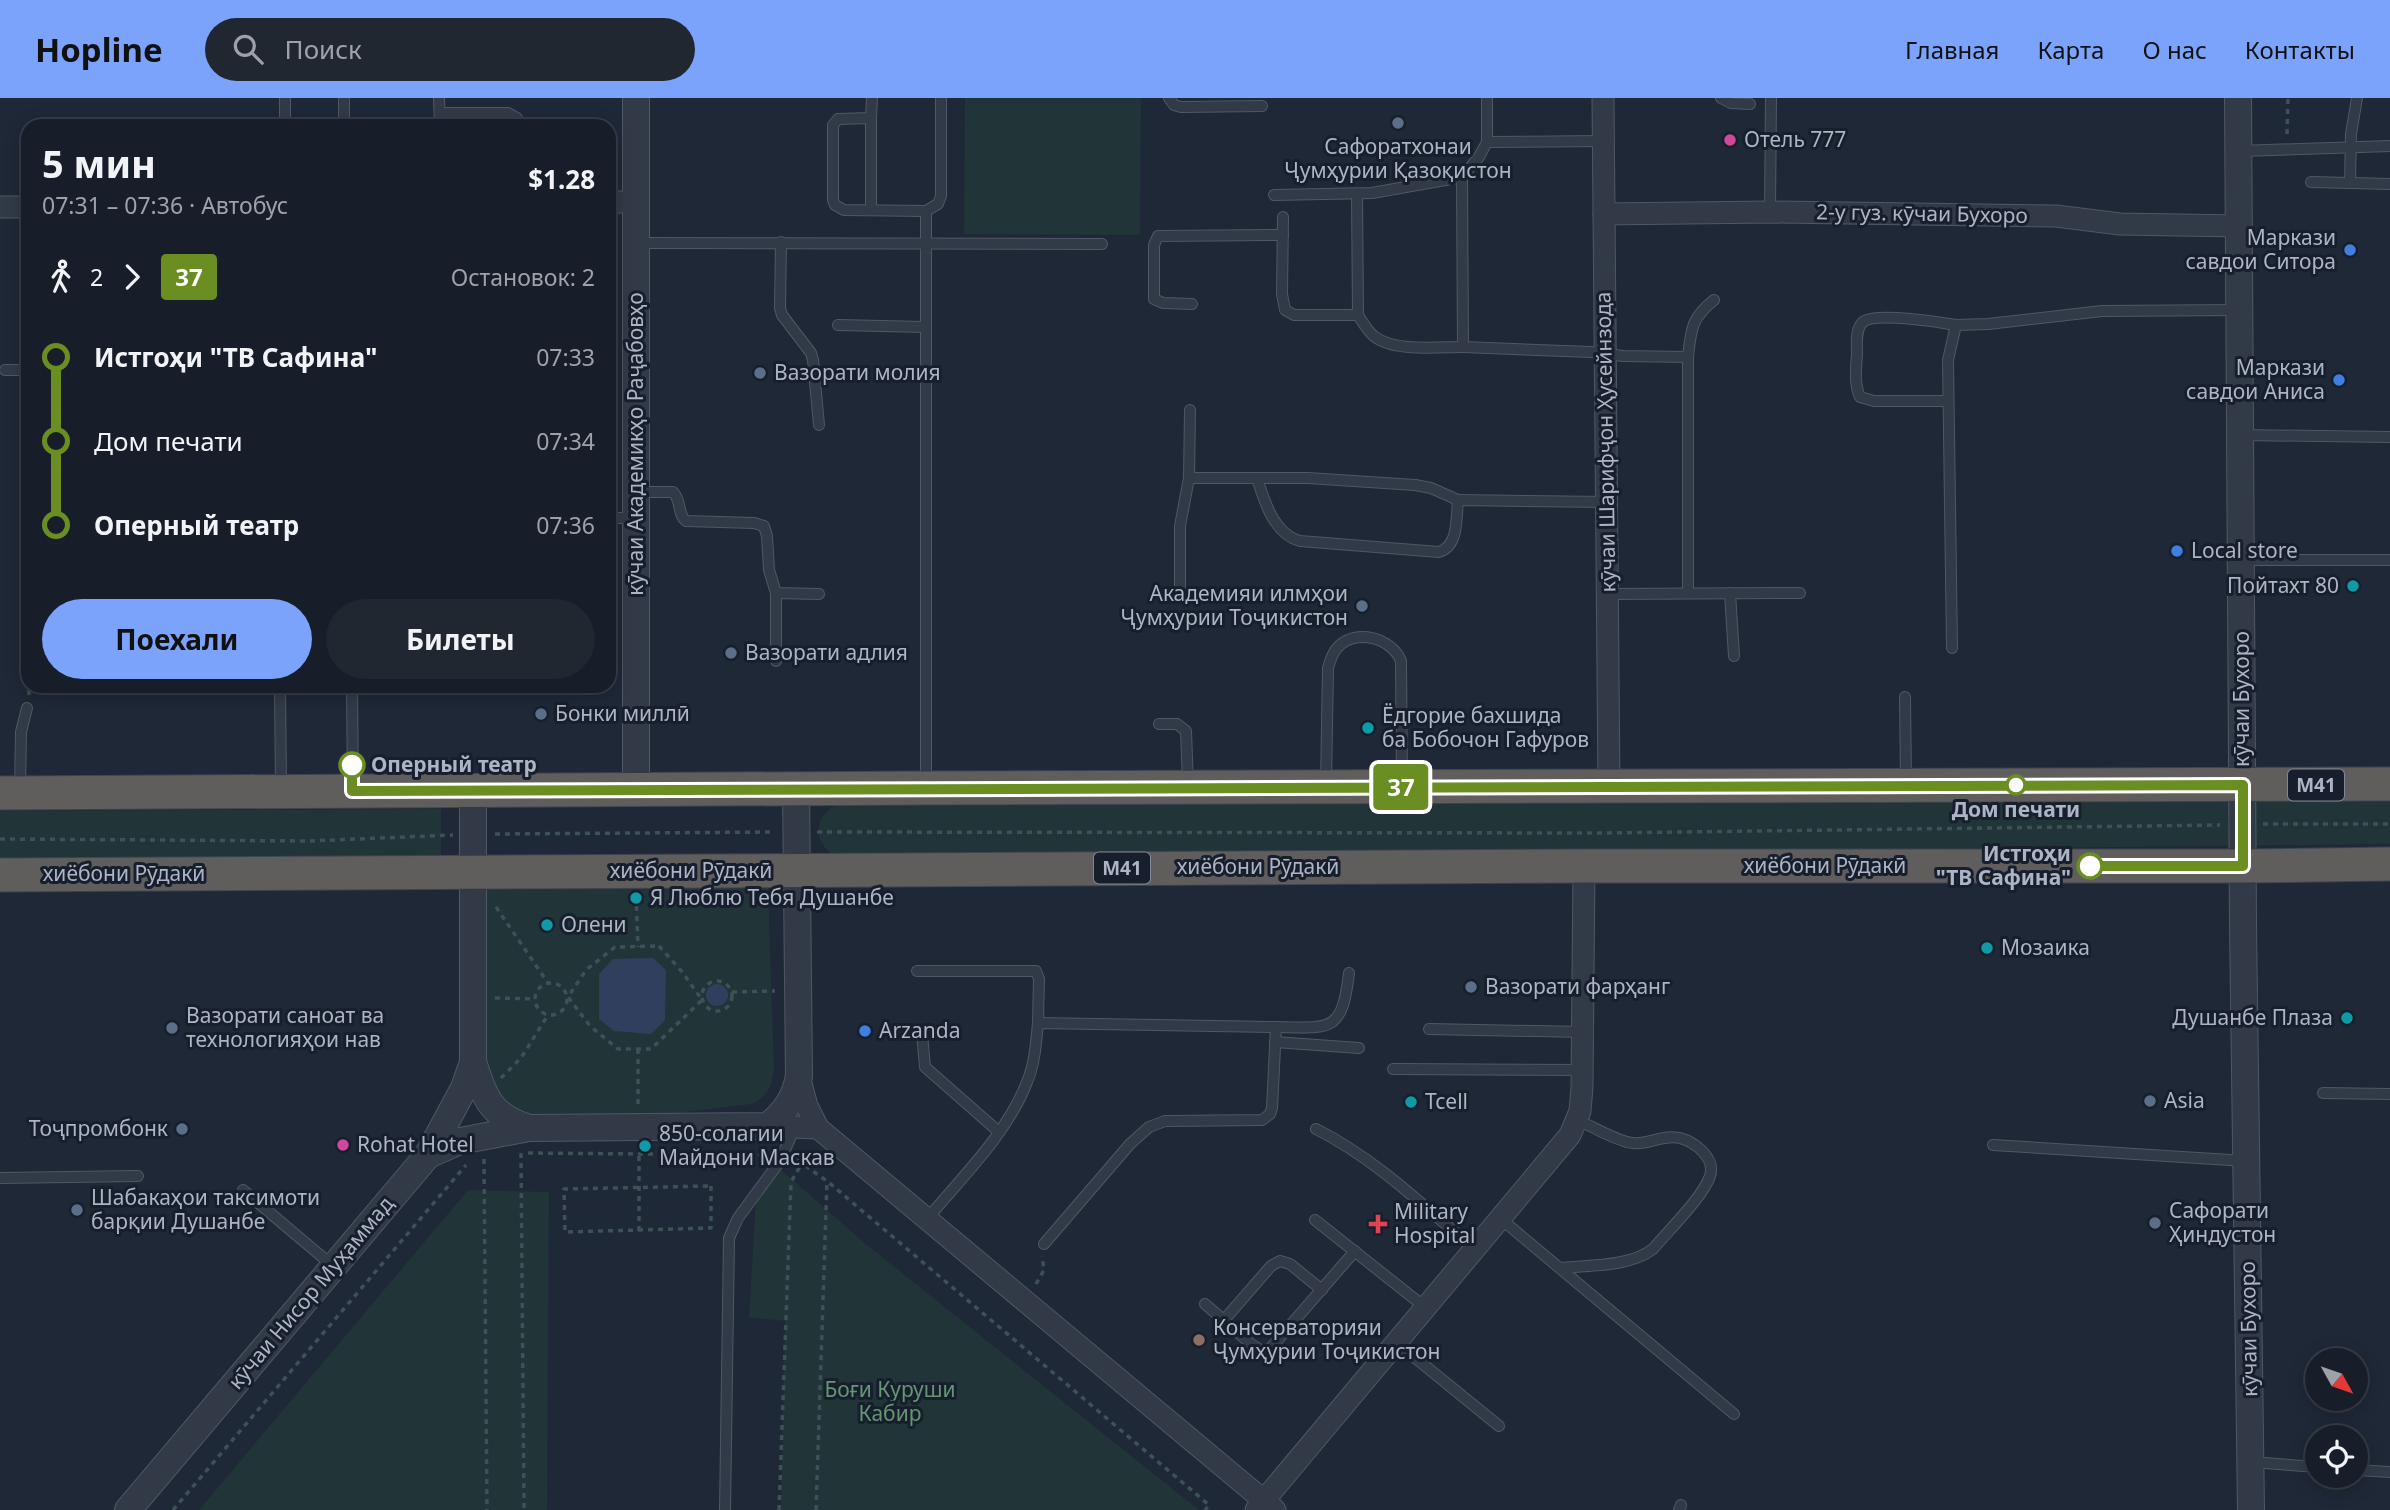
<!DOCTYPE html>
<html lang="ru">
<head>
<meta charset="utf-8">
<style>
  :root { --surface:#171e29; --page:#202731; --text:#f1f3f6; --muted:#9ea2a8; --line:#363c46; --accent:#7ba3fb }
  body { margin:0; font-family:"Noto Sans",sans-serif; background:var(--page); color:var(--text); height:100vh; display:flex; flex-direction:column; font-size:26px; white-space:nowrap }
  * { box-sizing:border-box; margin:0 }
  p { font-size:23px; color:var(--muted) }
  .icon { flex:none; width:38px; height:38px; fill:none; stroke:currentColor; stroke-width:2; stroke-linecap:round; stroke-linejoin:round }
  .map { position:relative; flex:1; overflow:hidden }
  .details { position:absolute; left:21px; top:21px; width:595px; height:574px; display:flex; flex-direction:column; background:var(--surface); border-radius:21px; box-shadow:0 4px 18px #0003,0 0 0 2px var(--line) }
  .details>* { flex:none }
  .badge { padding:0 14px; border-radius:5px; font-size:24px; line-height:46px }
  .needle { width:46px; rotate:130deg }
  .tools { position:absolute; left:2305px; top:1250px; display:grid; gap:14px }
  .tools a { display:grid; place-items:center; width:63px; height:63px; border-radius:50%; background:var(--surface); box-shadow:0 4px 18px #0003,0 0 0 2px var(--line); font-size:35px }
  .map>.badge { position:absolute; translate:-50% -50%; box-shadow:0 0 0 4px #fff }
  .legs { display:flex; align-items:center; gap:10px; height:77px; padding:0 21px; font-size:23px }
  .legs p { margin-inline-start:auto }
  .overview { display:flex; align-items:center; justify-content:space-between; height:119px; padding:0 21px }
  h1 { font-size:38px; font-weight:700; line-height:52px }
  .cta { display:flex; gap:14px; margin-top:auto; padding:14px 21px }
  .cta a { flex:1; height:80px; border-radius:42px; background:var(--accent); color:#111; font-size:28px; font-weight:700; line-height:80px; text-align:center }
  .cta a+a { background:var(--page); color:var(--text) }
  ul { padding:0 21px; list-style:none }
  li { display:flex; align-items:center; gap:24px; height:84px; font-size:26px }
  li i { display:grid; place-items:center; width:10px; height:100%; margin:0 9px; background:currentColor }
  li i::after { content:''; width:18px; height:18px; margin:-9px; border:5px solid; border-radius:50%; background:var(--surface) }
  li p { margin-inline-start:auto }
  li:first-child i { background:linear-gradient(#0000 50%,currentColor 0) }
  li:last-child i { background:linear-gradient(currentColor 50%,#0000 0) }
  header { display:flex; align-items:center; gap:42px; box-sizing:border-box; height:98px; padding:0 35px; background:var(--accent); color:#111 }
  header strong { font-size:33px }
  nav { display:flex; gap:38px; margin-inline-start:auto; font-size:24px }
  .search { width:490px; height:63px; background:var(--page); display:flex; align-items:center; gap:18px; box-sizing:border-box; padding:0 24px; border-radius:38px; color:var(--muted); font-size:26px }
  .map>svg:first-child { display:block }
</style>
</head>
<body>
<header>
<strong>Hopline</strong>
<div class="search"><svg class="icon" aria-label="search" viewBox="0 0 24 24"><circle cx="10" cy="10" r="6"/><path d="M15 15l6 6"/></svg>Поиск</div>
<nav><a>Главная</a><a>Карта</a><a>О нас</a><a>Контакты</a></nav>
</header>
<div class="map">
<svg width="2390" height="1412" viewBox="0 0 2390 1412">
  <rect width="100%" height="100%" fill="#1f2837"/>
  <g fill="#213438">
    <path d="M965,0h176l-1,137 -176,-1z"/>
    <path d="M2390,698v48l-1543,17c-8,-3 -19,-8 -24,-16 -11,-15 -1,-37 16,-40z"/>
    <path d="M441,711v53l-441,2v-53z"/>
    <path d="M768,788l6,184c-3,18 -6,26 -22,34l-117,14h-108l-21,-13 -13,-18 -11,-24 5,-173z"/>
    <path d="M780,1071l87,76 332,265h-418l4,-189 -36,-4 7,-117z"/>
    <path d="M468,1092l81,2 -2,318h-348z"/>
  </g>
  <g fill="#303f5d">
    <path d="M653,860l13,12 -1,50 -14,14 -37,-3 -15,-12v-45l14,-15z"/>
    <circle cx="717" cy="897" r="11"/>
  </g>
  <g fill="none" stroke-linecap="round" stroke-linejoin="round">
    <g stroke="#505766" stroke-width="12">
      <g id="service">
        <path d="M439,0l1,28"/>
        <path d="M872,0l-1,20 -33,1 -5,6v75l2,5 9,5 82,1 12,-7 3,-8v-98"/>
        <path d="M1169,0l5,7 7,2 81,-1"/>
        <path d="M1487,0v44"/>
        <path d="M1721,0l10,5 19,1"/>
        <path d="M440,15h68l9,5 1,8"/>
        <path d="M285,28v-28"/>
        <path d="M344,28v-28"/>
        <path d="M2239,53l151,-5"/>
        <path d="M1462,79l1,170 128,5 32,4 65,1c3,-27 3,-39 26,-57"/>
        <path d="M2311,84l79,2"/>
        <path d="M2350,85l1,-49 6,-36"/>
        <path d="M1357,96l1,121c5,8 10,17 17,22 20,15 64,10 88,10"/>
        <path d="M1274,97l98,-2 90,-16 17,-20 8,-15 116,-1"/>
        <path d="M871,112v-92"/>
        <path d="M926,113v574"/>
        <path d="M1770,114l1,-114"/>
        <path d="M1283,119l-1,77 3,16 9,5h64"/>
        <path d="M781,144l-1,66 2,7 29,38 2,7 6,65"/>
        <path d="M636,145l466,1"/>
        <path d="M1192,206l-29,-1 -9,-4v-54l4,-9 125,-1"/>
        <path d="M838,227l87,2"/>
        <path d="M1688,259v236"/>
        <path d="M5,272h23"/>
        <path d="M1948,303h-74l-14,-4c-6,-13 -4,-29 -3,-43 0,-10 -2,-25 6,-32 11,-10 77,0 93,3"/>
        <path d="M1190,312l-1,68h68c7,23 17,56 43,63l139,11c20,-6 17,-34 19,-52l150,2"/>
        <path d="M2240,337l150,2"/>
        <path d="M1257,380h51l107,7 16,3 27,12"/>
        <path d="M636,394h37c9,9 4,22 13,29l68,2 10,3 3,10 2,34 7,23 43,1"/>
        <path d="M609,420h25"/>
        <path d="M2242,462h148"/>
        <path d="M1180,493v-65l9,-48"/>
        <path d="M1730,495l4,63"/>
        <path d="M1608,496l192,-1"/>
        <path d="M1952,550l-4,-288 8,-35 32,-1 114,-13 138,-1"/>
        <path d="M776,563v-68"/>
        <path d="M280,588l1,102"/>
        <path d="M352,588l1,102"/>
        <path d="M1905,599l1,85"/>
        <path d="M1159,626h18l9,7 2,53"/>
        <path d="M1326,685l2,-115c2,-7 4,-15 10,-21 18,-19 54,-9 63,14l1,123"/>
        <path d="M20,692l1,-58 6,-24"/>
        <path d="M917,873h119l3,8 -1,44"/>
        <path d="M1276,929c55,1 66,6 73,-54"/>
        <path d="M1429,931l154,3"/>
        <path d="M922,936l3,33 74,65"/>
        <path d="M1275,944l84,6"/>
        <path d="M1393,971l190,1"/>
        <path d="M2323,995l67,1"/>
        <path d="M1316,1031c60,30 109,78 159,121"/>
        <path d="M1993,1047l253,16"/>
        <path d="M0,1080l138,-2"/>
        <path d="M243,1092l90,76"/>
        <path d="M927,1121c35,-42 80,-85 100,-137 8,-19 9,-39 11,-59l238,4 -4,81 -2,6 -8,6 -97,1 -16,6 -19,17 -86,100"/>
        <path d="M1501,1121l233,195"/>
        <path d="M1315,1122l111,88"/>
        <path d="M1561,1170c29,-3 68,-1 92,-19 15,-18 50,-52 57,-73 6,-18 -15,-34 -30,-38 -17,-4 -31,7 -48,5 -16,-2 -40,-17 -55,-23"/>
        <path d="M1205,1206l46,40 13,8 4,-1 87,-100"/>
        <path d="M1224,1222l47,-54 9,-5 10,3 32,26"/>
        <path d="M1397,1245l102,83"/>
        <path d="M2251,1364l66,5"/>
        <path d="M2356,1372l34,2"/>
        <path d="M725,1412l4,-272 9,-20 42,-57 15,-34"/>
        <path d="M1679,1412l2,-5"/>
      </g>
    </g>
    <g stroke="#505766" stroke-width="23">
      <g id="minor">
        <path d="M1603,0l6,688"/>
        <path d="M609,104h27"/>
        <path d="M0,109h28"/>
        <path d="M1604,116l166,-2 286,4 64,8 119,2"/>
        <path d="M799,978l8,30 11,22 457,382"/>
        <path d="M768,1028l50,2"/>
        <path d="M1256,1412l314,-375 10,-24 2,-24 2,-221"/>
      </g>
    </g>
    <g stroke="#505766" stroke-width="28">
      <g id="tertiary">
        <path d="M2238,0l5,827 8,585"/>
        <path d="M636,692v-692"/>
        <path d="M473,964c12,36 17,54 56,66"/>
        <path d="M428,1057l32,-14 69,-13 239,-2c17,-14 27,-28 31,-50l-3,-287"/>
        <path d="M128,1412l300,-355 36,-67 9,-26v-272"/>
      </g>
    </g>
    <g stroke="#3d4452" stroke-width="35">
      <g id="trunk">
        <path d="M0,695l926,-5 1464,-4"/>
        <path d="M0,777l1584,-9h659l147,-2"/>
      </g>
    </g>
    <g stroke="#3e5156" stroke-width="3.5" stroke-dasharray="5 5" stroke-linecap="butt">
      <path d="M2287,36l1,-36"/>
      <path d="M28,485v30"/>
      <path d="M29,597v-9"/>
      <path d="M2263,726h127"/>
      <path d="M817,734l785,1 618,-8"/>
      <path d="M495,736l280,-2"/>
      <path d="M0,741l310,2 143,-6"/>
      <path d="M636,798l2,51"/>
      <path d="M496,809l52,76"/>
      <path d="M659,848l24,27 19,27 -51,49h-33l-28,-23 -22,-29 18,-27 29,-23z"/>
      <circle cx="717" cy="898" r="15"/>
      <circle cx="551" cy="901" r="16"/>
      <path d="M732,894l43,-1"/>
      <path d="M495,900l40,1"/>
      <path d="M638,951v58"/>
      <path d="M501,980l20,-20 27,-43"/>
      <path d="M521,1055l3,357"/>
      <path d="M528,1055l238,2"/>
      <path d="M484,1061l3,351"/>
      <path d="M797,1062l30,21 382,324 -4,5"/>
      <path d="M711,1088v42l-146,4 -1,-43z"/>
      <path d="M639,1133v-78"/>
      <path d="M1036,1186l8,-14 -2,-14"/>
      <path d="M173,1412l293,-345"/>
      <path d="M779,1412l12,-328 11,-19"/>
      <path d="M816,1412l11,-329"/>
    </g>
    <use href="#service" stroke="#323a48" stroke-width="10"/>
    <use href="#minor" stroke="#323a48" stroke-width="21"/>
    <use href="#tertiary" stroke="#323a48" stroke-width="26"/>
    <use href="#trunk" stroke="#5f5e5c" stroke-width="33"/>
  </g>
  <g fill="none" stroke-linecap="round" stroke-linejoin="round">
    <g stroke="#fff" stroke-width="16">
      <path id="line-1" d="M352,667v26l1891,-6v81h-153"/>
    </g>
    <use href="#line-1" stroke="#6b8e23" stroke-width="10"/>
  </g>
  <g fill="#5c6f8a" stroke="#181f2c" stroke-width="2.5">
    <circle cx="1398" cy="25" r="7"/>
    <circle cx="760" cy="275" r="7"/>
    <circle cx="1362" cy="508" r="7"/>
    <circle cx="731" cy="555" r="7"/>
    <circle cx="541" cy="616" r="7"/>
    <circle cx="1471" cy="889" r="7"/>
    <circle cx="172" cy="930" r="7"/>
    <circle cx="2150" cy="1003" r="7"/>
    <circle cx="182" cy="1031" r="7"/>
    <circle cx="77" cy="1112" r="7"/>
    <circle cx="2155" cy="1125" r="7"/>
  </g>
  <g fill="#d1479c" stroke="#181f2c" stroke-width="2.5">
    <circle cx="1730" cy="42" r="7"/>
    <circle cx="343" cy="1047" r="7"/>
  </g>
  <g fill="#3f7fe0" stroke="#181f2c" stroke-width="2.5">
    <circle cx="2350" cy="152" r="7"/>
    <circle cx="2339" cy="282" r="7"/>
    <circle cx="2177" cy="453" r="7"/>
    <circle cx="865" cy="933" r="7"/>
  </g>
  <g fill="#0f9aa8" stroke="#181f2c" stroke-width="2.5">
    <circle cx="2353" cy="488" r="7"/>
    <circle cx="1368" cy="630" r="7"/>
    <circle cx="636" cy="800" r="7"/>
    <circle cx="547" cy="827" r="7"/>
    <circle cx="1987" cy="850" r="7"/>
    <circle cx="2347" cy="920" r="7"/>
    <circle cx="1411" cy="1004" r="7"/>
    <circle cx="645" cy="1048" r="7"/>
  </g>
  <g fill="#fff" stroke="#6b8e23" stroke-width="3.5">
    <circle cx="352" cy="667" r="12"/>
    <circle cx="2016" cy="687" r="9"/>
    <circle cx="2090" cy="768" r="12"/>
  </g>
  <path fill="#e0444e" stroke="#181f2c" stroke-width="2.5" d="M1374.5 1115.5h7v7h7v7h-7v7h-7v-7h-7v-7h7z"/>
  <circle fill="#8d6e63" stroke="#181f2c" stroke-width="2.5" cx="1199" cy="1242" r="7"/>
  <g text-anchor="middle" stroke-width="6" stroke-linejoin="round" paint-order="stroke">
    <g fill="#181f2c" stroke="#808797" stroke-width="2">
      <rect x="2288" y="671.5" width="56" height="31" rx="5"/>
      <rect x="1094" y="754.5" width="56" height="31" rx="5"/>
    </g>
    <g font-size="19" font-weight="bold" fill="#acb4c5">
      <text x="2316" y="694">M41</text>
      <text x="1122" y="777">M41</text>
    </g>
    <g font-size="21" fill="#acb4c5" stroke="#181f2c" text-anchor="start">
      <text x="1744" y="49">Отель 777</text>
      <text x="1398" y="56" text-anchor="middle">Сафоратхонаи<tspan x="1398" dy="24">Ҷумҳурии Қазоқистон</tspan></text>
      <text x="2336" y="147" text-anchor="end">Маркази<tspan x="2336" dy="24">савдои Ситора</tspan></text>
      <text x="2325" y="277" text-anchor="end">Маркази<tspan x="2325" dy="24">савдои Аниса</tspan></text>
      <text x="774" y="282">Вазорати молия</text>
      <text x="2191" y="460">Local store</text>
      <text x="2339" y="495" text-anchor="end">Пойтахт 80</text>
      <text x="1348" y="503" text-anchor="end">Академияи илмҳои<tspan x="1348" dy="24">Ҷумҳурии Тоҷикистон</tspan></text>
      <text x="745" y="562">Вазорати адлия</text>
      <text x="555" y="623">Бонки миллӣ</text>
      <text x="1382" y="625">Ёдгорие бахшида<tspan x="1382" dy="24">ба Бобочон Гафуров</tspan></text>
      <text x="650" y="807">Я Люблю Тебя Душанбе</text>
      <text x="561" y="834">Олени</text>
      <text x="2001" y="857">Мозаика</text>
      <text x="1485" y="896">Вазорати фарҳанг</text>
      <text x="186" y="925">Вазорати саноат ва<tspan x="186" dy="24">технологияҳои нав</tspan></text>
      <text x="2333" y="927" text-anchor="end">Душанбе Плаза</text>
      <text x="879" y="940">Arzanda</text>
      <text x="2164" y="1010">Asia</text>
      <text x="1425" y="1011">Tcell</text>
      <text x="168" y="1038" text-anchor="end">Тоҷпромбонк</text>
      <text x="659" y="1043">850-солагии<tspan x="659" dy="24">Майдони Маскав</tspan></text>
      <text x="357" y="1054">Rohat Hotel</text>
      <text x="91" y="1107">Шабакаҳои таксимоти<tspan x="91" dy="24">барқии Душанбе</tspan></text>
      <text x="2169" y="1120">Сафорати<tspan x="2169" dy="24">Ҳиндустон</tspan></text>
      <text x="1394" y="1121">Military<tspan x="1394" dy="24">Hospital</tspan></text>
      <text x="1213" y="1237">Консерваторияи<tspan x="1213" dy="24">Ҷумҳурии Тоҷикистон</tspan></text>
    </g>
    <g font-size="21" fill="#acb4c5" stroke="#181f2c">
      <text transform="translate(1922 116) rotate(1)" y="7">2-у гуз. кӯчаи Бухоро</text>
      <text transform="translate(1606 344) rotate(-91)" y="7">кӯчаи Шарифҷон Ҳусейнзода</text>
      <text transform="translate(636 346) rotate(-90)" y="7">кӯчаи Академикҳо Раҷабовҳо</text>
      <text transform="translate(2242 601) rotate(-90)" y="7">кӯчаи Бухоро</text>
      <text x="1825" y="775">хиёбони Рӯдакӣ</text>
      <text x="1258" y="776">хиёбони Рӯдакӣ</text>
      <text x="691" y="780">хиёбони Рӯдакӣ</text>
      <text x="124" y="783">хиёбони Рӯдакӣ</text>
      <text transform="translate(311 1195) rotate(-50)" y="7">кӯчаи Нисор Муҳаммад</text>
      <text transform="translate(2249 1231) rotate(-91)" y="7">кӯчаи Бухоро</text>
    </g>
    <g font-size="21" font-weight="bold" fill="#acb4c5" stroke="#181f2c" text-anchor="start">
      <text x="371" y="674">Оперный театр</text>
      <text x="2016" y="719" text-anchor="middle">Дом печати</text>
      <text x="2071" y="763" text-anchor="end">Истгоҳи<tspan x="2071" dy="24">"ТВ Сафина"</tspan></text>
    </g>
    <g font-size="21" fill="#649673" stroke="#181f2c">
      <text x="890" y="1299">Боғи Куруши<tspan x="890" dy="24">Кабир</tspan></text>
    </g>
  </g>
</svg>
<div class="tools">
<a><svg class="needle" viewBox="-14 -14 28 28"><path d="M0-13l5 13h-10z" fill="#e53935"/><path d="M0 13l5-13h-10z" fill="#9ea2a8"/></svg></a>
<a><svg class="icon" aria-label="locate" viewBox="0 0 24 24"><circle cx="12" cy="12" r="6"/><path d="M12 2v4M12 18v4M2 12h4M18 12h4"/></svg></a>
</div>
<b class="badge" style="left:1401px;top:689px;background:#6b8e23;color:#fff">37</b>
<section class="details">
<div class="overview"><div><h1>5 мин</h1><p>07:31 – 07:36 · Автобус</p></div><b>$1.28</b></div>
<div class="legs"><svg class="icon" aria-label="walk" viewBox="0 0 24 24"><circle cx="13" cy="4" r="2"/><path d="M13 8l-2 6 4 7M11 14l-3 7M7 12l3-4h3l4 4"/></svg>2<svg class="icon" aria-label="forward" viewBox="0 0 24 24"><path d="M9 5l7 7-7 7"/></svg><b class="badge" style="background:#6b8e23;color:#fff">37</b><p>Остановок: 2</p></div>
<ul>
<li><i style="color:#6b8e23"></i><b>Истгоҳи &quot;ТВ Сафина&quot;</b><p>07:33</p></li>
<li><i style="color:#6b8e23"></i><span>Дом печати</span><p>07:34</p></li>
<li><i style="color:#6b8e23"></i><b>Оперный театр</b><p>07:36</p></li>
</ul>
<div class="cta"><a>Поехали</a><a>Билеты</a></div>
</section>
</div>
</body>
</html>
